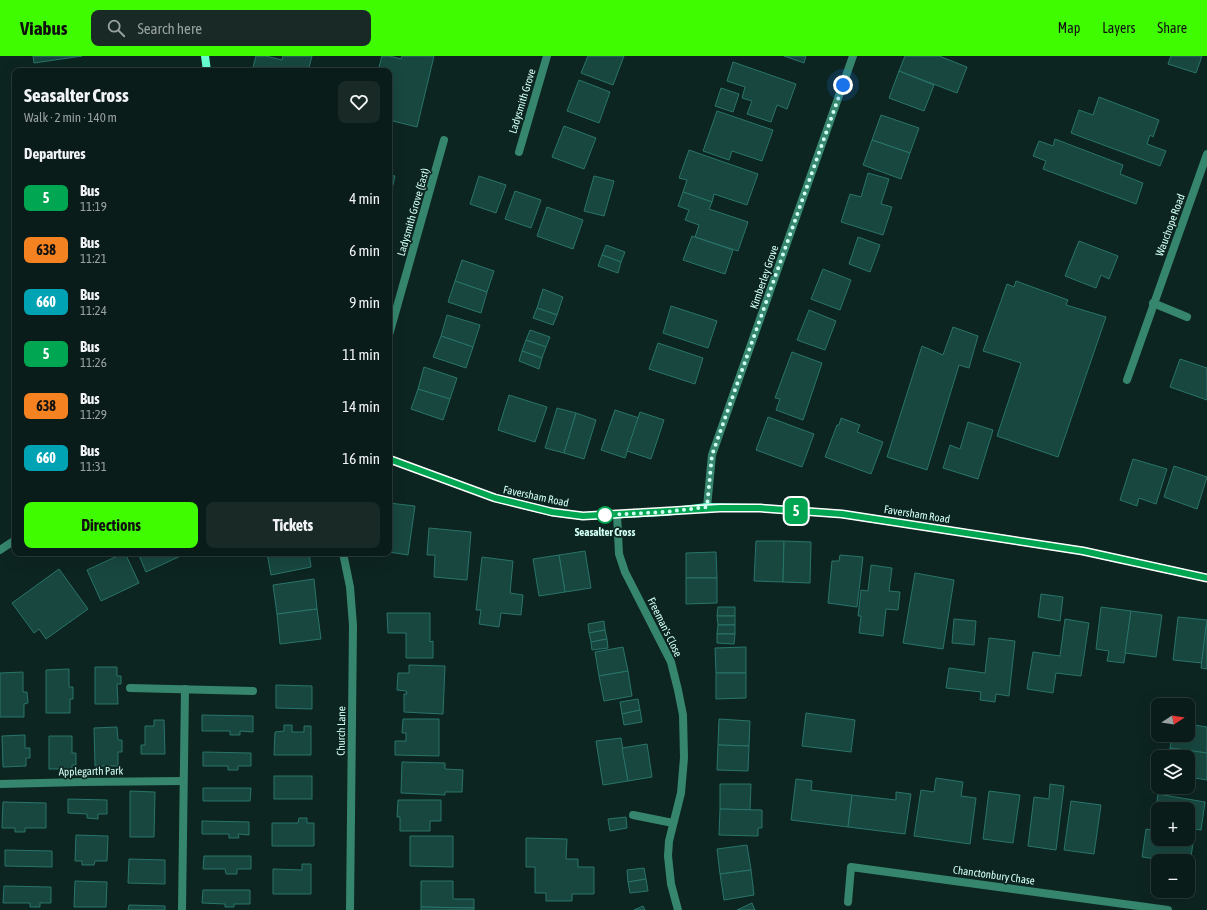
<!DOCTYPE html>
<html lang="en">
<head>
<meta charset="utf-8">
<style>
  :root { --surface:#0a1c19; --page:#182926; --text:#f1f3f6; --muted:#99a1a2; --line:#2a3a38; --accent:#40fc00 }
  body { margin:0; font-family:"Asap Condensed",sans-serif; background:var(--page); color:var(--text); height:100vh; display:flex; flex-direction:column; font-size:15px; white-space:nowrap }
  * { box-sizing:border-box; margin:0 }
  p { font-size:13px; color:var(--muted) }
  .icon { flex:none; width:22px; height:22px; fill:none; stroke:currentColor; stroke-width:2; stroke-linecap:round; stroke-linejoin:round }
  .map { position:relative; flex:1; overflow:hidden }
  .side { position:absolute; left:12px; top:12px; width:380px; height:488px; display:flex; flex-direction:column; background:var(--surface); border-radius:8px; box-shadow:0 4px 16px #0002,0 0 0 1px var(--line) }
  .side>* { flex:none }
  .badge { padding:0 8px; border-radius:6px; font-size:14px; line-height:26px }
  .needle { width:26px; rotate:78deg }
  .tools { position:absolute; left:1151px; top:642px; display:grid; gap:8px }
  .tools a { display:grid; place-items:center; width:44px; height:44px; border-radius:8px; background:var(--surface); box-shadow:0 4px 16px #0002,0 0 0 1px var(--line); font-size:20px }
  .you { position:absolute; width:20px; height:20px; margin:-10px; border:3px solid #fff; border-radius:50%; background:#1a73e8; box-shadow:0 0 0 6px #1a73e833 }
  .map>.badge { position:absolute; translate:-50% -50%; box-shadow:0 0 0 2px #fff }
  h2 { padding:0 12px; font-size:15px; line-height:36px }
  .round { display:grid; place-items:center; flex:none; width:42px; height:42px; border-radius:8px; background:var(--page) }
  .overview { display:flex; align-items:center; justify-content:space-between; height:68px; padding:0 12px }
  h1 { font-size:19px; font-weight:700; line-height:30px }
  .action { display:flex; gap:8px; margin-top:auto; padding:8px 12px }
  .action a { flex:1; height:46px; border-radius:8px; background:var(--accent); color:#111; font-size:16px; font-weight:700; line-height:46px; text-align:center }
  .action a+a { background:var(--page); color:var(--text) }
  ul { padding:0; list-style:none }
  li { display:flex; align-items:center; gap:12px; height:52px; padding:0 12px }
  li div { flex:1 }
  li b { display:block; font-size:15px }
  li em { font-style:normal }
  li .badge { min-width:44px; font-weight:700; text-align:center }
  header { display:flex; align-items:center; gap:24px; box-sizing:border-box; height:56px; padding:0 20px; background:var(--accent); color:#111 }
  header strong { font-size:19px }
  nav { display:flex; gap:22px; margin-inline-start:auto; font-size:14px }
  .search { width:280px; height:36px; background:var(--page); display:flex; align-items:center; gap:10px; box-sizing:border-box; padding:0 14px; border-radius:8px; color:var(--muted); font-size:15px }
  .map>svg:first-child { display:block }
</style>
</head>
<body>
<header>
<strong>Viabus</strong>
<div class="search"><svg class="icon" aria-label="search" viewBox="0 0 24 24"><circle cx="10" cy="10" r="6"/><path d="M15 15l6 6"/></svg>Search here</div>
<nav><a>Map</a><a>Layers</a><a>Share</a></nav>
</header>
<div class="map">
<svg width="1207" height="854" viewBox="0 0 1207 854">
  <rect width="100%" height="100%" fill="#0d2521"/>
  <g fill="#184740" stroke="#297469">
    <path d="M33,0h49l-48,7z"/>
    <path d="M256,0h10l16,4 1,-4h29l-4,15h-56z"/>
    <path d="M382,0h8l11,3 1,-3h32l-17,71 -28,-7v-49h-11z"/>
    <path d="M588,0h36l-11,29 -32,-12z"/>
    <path d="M784,0h22l-2,7z"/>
    <path d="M905,0h34l28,11 -10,26 -58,-22z"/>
    <path d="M1171,0h31l-6,17 -28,-9z"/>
    <path d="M733,6l63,22 -9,25 -10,-4 -6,17 -24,-8 5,-13 -10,-3 3,-11 -18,-6z"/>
    <path d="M899,15l35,14 -10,26 -35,-13z"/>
    <path d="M579,24l31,12 -11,31 -32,-12z"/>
    <path d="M721,32l18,6 -6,18 -18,-6z"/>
    <path d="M1099,41l60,23 -6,17 -3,-2 -3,9 19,7 -6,15 -89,-33 8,-23 14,5z"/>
    <path d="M717,55l56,19 -11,31 -30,-10 -3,9 -26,-9z"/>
    <path d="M881,59l38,13 -9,25 -38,-13z"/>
    <path d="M564,70l32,12 -12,31 -32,-12z"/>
    <path d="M1055,83l68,26 -3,9 23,9 -7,21 -93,-35 3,-8 -13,-5 6,-15 14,5z"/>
    <path d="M872,84l38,13 -9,26 -38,-14z"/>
    <path d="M689,94l69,24 -11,31 -33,-11 -2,8 -29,-10 4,-12 -8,-2z"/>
    <path d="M868,117l21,6 -8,25 11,3 -9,28 -42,-13 9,-28 11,3z"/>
    <path d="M389,119l6,1 -6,26z"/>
    <path d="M479,120l27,9 -10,28 -26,-9z"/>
    <path d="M594,120l20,5 -10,35 -20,-5z"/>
    <path d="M515,135l26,9 -10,28 -26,-9z"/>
    <path d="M683,136l29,10 -3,7 39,13 -10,29 -43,-14 4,-12 -14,-5 4,-10 -11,-4z"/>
    <path d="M547,151l36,13 -10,29 -36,-13z"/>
    <path d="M692,180l41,14 -8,24 -42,-14z"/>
    <path d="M858,181l22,8 -10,27 -21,-8z"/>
    <path d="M1079,185l39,15 -9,23 -8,-4 -5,13 -31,-12z"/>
    <path d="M606,189l19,7 -4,10 -19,-7z"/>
    <path d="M602,199l19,7 -3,11 -20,-7z"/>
    <path d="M462,204l32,11 -7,21 -32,-11z"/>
    <path d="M823,213l28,11 -11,30 -29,-11z"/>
    <path d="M455,225l32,11 -6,21 -33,-11z"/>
    <path d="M1016,225l52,19 -2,5 40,12 -48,140 -61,-21 24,-73 -38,-12 24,-67 7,3z"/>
    <path d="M543,233l20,8 -6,18 -20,-7z"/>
    <path d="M671,250l46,15 -9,27 -45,-15z"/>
    <path d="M537,252l20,7 -4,10 -20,-7z"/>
    <path d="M809,254l27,11 -11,29 -28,-10z"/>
    <path d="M447,259l33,10 -7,22 -32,-11z"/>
    <path d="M953,271l25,9 -9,32 -10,-3 -32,105 -40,-13 35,-111 21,9z"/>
    <path d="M530,274l20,7 -4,10 -20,-7z"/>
    <path d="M441,280l32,11 -7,21 -33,-11z"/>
    <path d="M526,284l20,7 -4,11 -20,-7z"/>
    <path d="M658,287l45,15 -8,26 -46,-15z"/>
    <path d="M522,295l20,7 -3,11 -20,-8z"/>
    <path d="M792,296l30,11 -19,57 -27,-10 4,-11 -5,-1z"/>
    <path d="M1180,303l27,9v32l-37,-13z"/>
    <path d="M424,311l33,11 -7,21 -32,-10z"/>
    <path d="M418,333l32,10 -7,21 -32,-11z"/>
    <path d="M509,339l38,12 -12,35 -37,-12z"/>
    <path d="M557,352l19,5 -12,40 -19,-5z"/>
    <path d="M615,354l24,8 -14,40 -24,-8z"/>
    <path d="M640,356l24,8 -13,39 -24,-8z"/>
    <path d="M576,357l20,7 -12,39 -20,-6z"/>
    <path d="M768,361l46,17 -12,33 -46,-17z"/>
    <path d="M841,362l19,7 -3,7 26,10 -12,32 -46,-17 12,-32h2z"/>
    <path d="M968,366l25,8 -15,49 -35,-11 7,-23 10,4z"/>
    <path d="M1133,403l34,10 -11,35 -17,-6 -2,8 -17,-6z"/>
    <path d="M1174,410l33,11 -10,32 -33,-12z"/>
    <path d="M389,447l26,3 -7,49 -19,-3z"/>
    <path d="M429,472l42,4 -4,48 -33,-3 1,-22h-8z"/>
    <path d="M756,485h28l-1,41 -29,-1z"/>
    <path d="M784,485l27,1 -1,41 -27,-1z"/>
    <path d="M585,495l6,37 -26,4 -6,-37z"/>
    <path d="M716,496l1,26h-31v-25z"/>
    <path d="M124,497h1l14,30 -38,18 -14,-31z"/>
    <path d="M138,497h47v1l-39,18z"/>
    <path d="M267,497h42l2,14 -40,8z"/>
    <path d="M559,499l6,37 -26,4 -6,-37z"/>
    <path d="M840,499l23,2 -6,50 -29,-4 4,-42h7z"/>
    <path d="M482,501l31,4 -3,32 13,2 -2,20 -20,-2 -2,14 -20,-3 2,-14h-5z"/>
    <path d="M871,509l21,3 -3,23 11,1 -2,18 -12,-1 -3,27 -24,-3 2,-17h-3l3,-26 7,1z"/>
    <path d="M59,513l29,40 -42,30 -7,-10 -5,4 -22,-30z"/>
    <path d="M915,517l39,7 -11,69 -40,-6z"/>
    <path d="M686,522h31v25l-31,1z"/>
    <path d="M314,523l3,30 -40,5 -4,-29z"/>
    <path d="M1041,538l22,3 -3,24 -22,-4z"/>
    <path d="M718,551h17v9h-18z"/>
    <path d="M1101,551l30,4 -7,52 -17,-2 2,-10 -13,-2z"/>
    <path d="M317,553l4,30 -41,5 -3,-30z"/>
    <path d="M1131,555l31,4 -6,42 -31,-4z"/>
    <path d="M387,557h43v29l3,-1v17h-27v-25h-18z"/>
    <path d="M717,560h18v9h-17z"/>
    <path d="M1178,561l29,3 -5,43 -29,-3z"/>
    <path d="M954,563l22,2 -2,24 -22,-2z"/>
    <path d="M1065,563l24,4 -8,53 -25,-3 -3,20 -26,-4 6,-37 27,4z"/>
    <path d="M604,565l1,9 -16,3 -1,-9z"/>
    <path d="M718,569h17v9h-18z"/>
    <path d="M1206,570h1v43l-6,-1z"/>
    <path d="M605,574l2,9 -16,3 -2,-9z"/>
    <path d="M717,578h18l-1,10 -17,-1z"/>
    <path d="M989,582l26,3 -6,55 -13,-2 -1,8 -15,-2 1,-8 -35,-4 3,-20 36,5z"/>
    <path d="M607,583l1,9 -16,2 -1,-8z"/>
    <path d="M623,591l5,24 -29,5 -4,-24z"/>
    <path d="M746,591v26h-30l-1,-25z"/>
    <path d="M409,609l36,1 -2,48 -39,-2v-18h3l-1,-3 -9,-1 1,-17h11z"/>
    <path d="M95,611h22v9h4v8h-4l1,20h-23z"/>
    <path d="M69,613v18h4v12h-3v14h-24v-43z"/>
    <path d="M628,615l4,25 -28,5 -5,-25z"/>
    <path d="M23,616v20h4l1,11 -4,1v13h-24v-44z"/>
    <path d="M716,617h30v25l-30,1z"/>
    <path d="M276,629l36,1v23l-36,-1z"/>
    <path d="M638,643l2,11 -18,4 -2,-12z"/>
    <path d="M640,654l2,12 -18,3 -2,-11z"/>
    <path d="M806,657l49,7 -4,32 -49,-6z"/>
    <path d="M202,659l51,1v16l-13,-1v4h-10v-4h-28z"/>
    <path d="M403,663h36v37l-44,-1v-14h11v-8h-4z"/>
    <path d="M719,663l31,2 -1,25 -31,-1z"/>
    <path d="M154,664h10l1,34h-24v-9h4v-19h9z"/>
    <path d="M1188,668l19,3v26l-37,-5 2,-13h16z"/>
    <path d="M284,669h8v7h12v-6h7v29h-37l1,-23 9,-1z"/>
    <path d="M117,671l1,13h4v12h-4v14h-23l-1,-38z"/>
    <path d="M25,679v13h5v10h-4v8l-23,1 -1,-31z"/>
    <path d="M49,680h23v17h4v12h-4v4h-23z"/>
    <path d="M621,682l7,43 -25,4 -7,-44z"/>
    <path d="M647,688l5,33 -24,4 -6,-33z"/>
    <path d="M718,689l31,1 -1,25 -31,-1z"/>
    <path d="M1170,692l37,5v27l-19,-3v-20h-20z"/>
    <path d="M203,696l48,1v13h-13v4h-10v-4h-25z"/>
    <path d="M402,706l43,1v6l18,1 -1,22h-17v3l-44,-2z"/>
    <rect x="274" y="720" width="38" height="23"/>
    <path d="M936,722l27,4 -2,14 15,2 -6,46 -56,-8 7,-46 13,2z"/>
    <path d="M796,723l16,2 -1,9 41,5 -4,32 -57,-7z"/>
    <path d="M720,728h31l-1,26 -30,-1z"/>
    <path d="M1050,728l14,2 -8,64 -28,-4 6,-49 15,2z"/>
    <path d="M203,732h48l-1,13h-47z"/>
    <path d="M130,735l25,1 -1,45h-24z"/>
    <path d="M989,735l31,4 -7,48 -30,-4z"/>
    <path d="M896,736l15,2 -6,40 -57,-7 4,-32 44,5z"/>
    <path d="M1158,738l47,8 -4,28 -13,-2v-19h-30v14l-4,-1z"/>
    <path d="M68,743l39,1v14h-9v5l-11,-1v-4l-19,-1z"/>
    <path d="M398,744h43v21h-11v10h-30v-14h-3z"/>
    <path d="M1071,745l30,4 -7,49 -30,-4z"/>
    <path d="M3,746l43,1v25h-21v4h-10v-4h-13z"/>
    <path d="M720,753l42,1v18h-4v8l-39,-1z"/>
    <path d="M626,761l1,11 -17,3 -2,-12z"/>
    <path d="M299,762h8v5h7v23h-42v-23h26z"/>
    <path d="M202,765l47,1v13l-11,-1 1,4h-10v-4h-27z"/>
    <path d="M1146,773l12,2v8h30v-4l6,1 -4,28 -2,-1v-2h-17l-29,-4z"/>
    <path d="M76,779l32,1 -1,25h-12l-1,4h-12v-4h-7z"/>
    <path d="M410,780h43v31l-43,-1z"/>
    <path d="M526,782l41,1 -1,20h12v8h16v27h-22v7h-26v-8h-11v-26h-9z"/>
    <path d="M747,789l4,25 -31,4 -3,-25z"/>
    <path d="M5,794l47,1v16l-47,-1z"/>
    <path d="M204,800h47v13h-14v5h-11l-1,-5h-22z"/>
    <path d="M129,803l36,1v24l-37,-1z"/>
    <path d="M302,808h9v30h-38v-25l29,1z"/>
    <path d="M644,812l2,11 -18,3 -1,-12z"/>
    <path d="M751,814l3,25 -30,5 -4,-26z"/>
    <path d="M646,823l2,12 -18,2 -2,-11z"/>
    <path d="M75,825l32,1 -1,25h-32z"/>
    <path d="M421,825h32v18h21v9l-53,-1z"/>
    <path d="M4,830l47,1v16h-11v4h-10v-4h-27z"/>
    <path d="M203,834h47v14h-16v3h-9v-3l-23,-1z"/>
    <path d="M752,847l3,7h-18z"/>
    <path d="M129,849l36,1v4h-37z"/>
    <path d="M643,850l2,4h-11z"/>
    <path d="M421,851l53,1v2h-53z"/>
  </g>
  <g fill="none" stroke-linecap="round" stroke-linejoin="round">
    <g stroke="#36866d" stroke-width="8">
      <path d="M519,96l28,-96"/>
      <path d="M1153,247l34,14"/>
      <path d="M389,279l55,-195"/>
      <path d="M1127,324l80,-226"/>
      <path d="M707,451l5,-52 141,-399"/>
      <path d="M617,458l2,40 6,18 46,90 7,28 5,25 1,43 -3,35 -12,48 -1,15 3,28 7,26"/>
      <path d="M0,494l15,-10"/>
      <path d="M343,497l7,34 3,38 -3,285"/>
      <path d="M130,632l123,3"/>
      <path d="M0,728l82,-2 101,-1"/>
      <path d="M633,759l40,8"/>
      <path d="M848,846l3,-35 317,43"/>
      <path d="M182,854l3,-221"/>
    </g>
    <g stroke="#68ffce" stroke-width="8">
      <path d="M205,0l2,15"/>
      <path d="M389,403l106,39 57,14 31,4 82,-4 42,-5 53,1 82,6 241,37 124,27"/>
    </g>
  </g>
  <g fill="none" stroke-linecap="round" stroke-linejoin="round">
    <g stroke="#fff" stroke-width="9">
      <path id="line" d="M389,403l106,39 57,14 31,4 137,-8h40l82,6 241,37 124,27"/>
    </g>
    <use href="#line" stroke="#00a651" stroke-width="6"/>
    <path stroke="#d1fff4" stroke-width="4" stroke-dasharray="0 7.2" d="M605,459l60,-3 42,-5 5,-52 131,-370"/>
  </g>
  <circle fill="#fff" stroke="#00a651" stroke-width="2" cx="605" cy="459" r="8"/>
  <g text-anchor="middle" stroke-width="3.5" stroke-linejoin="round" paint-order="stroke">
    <g font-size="11" fill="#d1fff4" stroke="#0d2521">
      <text transform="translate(522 45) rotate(-73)" y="4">Ladysmith Grove</text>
      <text transform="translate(413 156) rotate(-74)" y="4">Ladysmith Grove (East)</text>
      <text transform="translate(1170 169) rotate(-70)" y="4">Wauchope Road</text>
      <text transform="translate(764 221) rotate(-71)" y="4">Kimberley Grove</text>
      <text transform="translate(536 440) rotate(12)" y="4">Faversham Road</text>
      <text transform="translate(917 458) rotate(9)" y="4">Faversham Road</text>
      <text transform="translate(665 571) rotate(64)" y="4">Freeman's Close</text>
      <text transform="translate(341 675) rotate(-89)" y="4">Church Lane</text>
      <text transform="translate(91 715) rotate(-1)" y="4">Applegarth Park</text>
      <text transform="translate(994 819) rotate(8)" y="4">Chanctonbury Chase</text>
    </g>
    <g font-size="11" font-weight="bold" fill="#d1fff4" stroke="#0d2521">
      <text x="605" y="480">Seasalter Cross</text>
    </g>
  </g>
</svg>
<div class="tools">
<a><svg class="needle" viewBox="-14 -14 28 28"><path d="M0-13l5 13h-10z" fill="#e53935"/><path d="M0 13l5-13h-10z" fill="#99a1a2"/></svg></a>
<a><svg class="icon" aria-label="layers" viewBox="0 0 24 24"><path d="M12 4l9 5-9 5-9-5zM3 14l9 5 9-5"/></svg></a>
<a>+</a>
<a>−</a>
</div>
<div class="you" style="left:843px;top:29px"></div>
<b class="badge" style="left:796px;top:455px;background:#00a651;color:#fff">5</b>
<section class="side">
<div class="overview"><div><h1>Seasalter Cross</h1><p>Walk · 2 min · 140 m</p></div><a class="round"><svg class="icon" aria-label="heart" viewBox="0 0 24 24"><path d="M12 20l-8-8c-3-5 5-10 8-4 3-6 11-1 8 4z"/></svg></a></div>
<h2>Departures</h2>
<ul>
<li><span class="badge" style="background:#00a651;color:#fff">5</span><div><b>Bus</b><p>11:19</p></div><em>4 min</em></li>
<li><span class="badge" style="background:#f58220;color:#111">638</span><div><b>Bus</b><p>11:21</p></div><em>6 min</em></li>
<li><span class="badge" style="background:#00a3b4;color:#fff">660</span><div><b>Bus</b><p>11:24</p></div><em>9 min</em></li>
<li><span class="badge" style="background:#00a651;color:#fff">5</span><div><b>Bus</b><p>11:26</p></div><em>11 min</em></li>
<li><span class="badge" style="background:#f58220;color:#111">638</span><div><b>Bus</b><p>11:29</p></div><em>14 min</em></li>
<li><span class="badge" style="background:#00a3b4;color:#fff">660</span><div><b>Bus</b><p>11:31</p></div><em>16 min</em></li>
</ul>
<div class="action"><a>Directions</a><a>Tickets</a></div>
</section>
</div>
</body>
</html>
